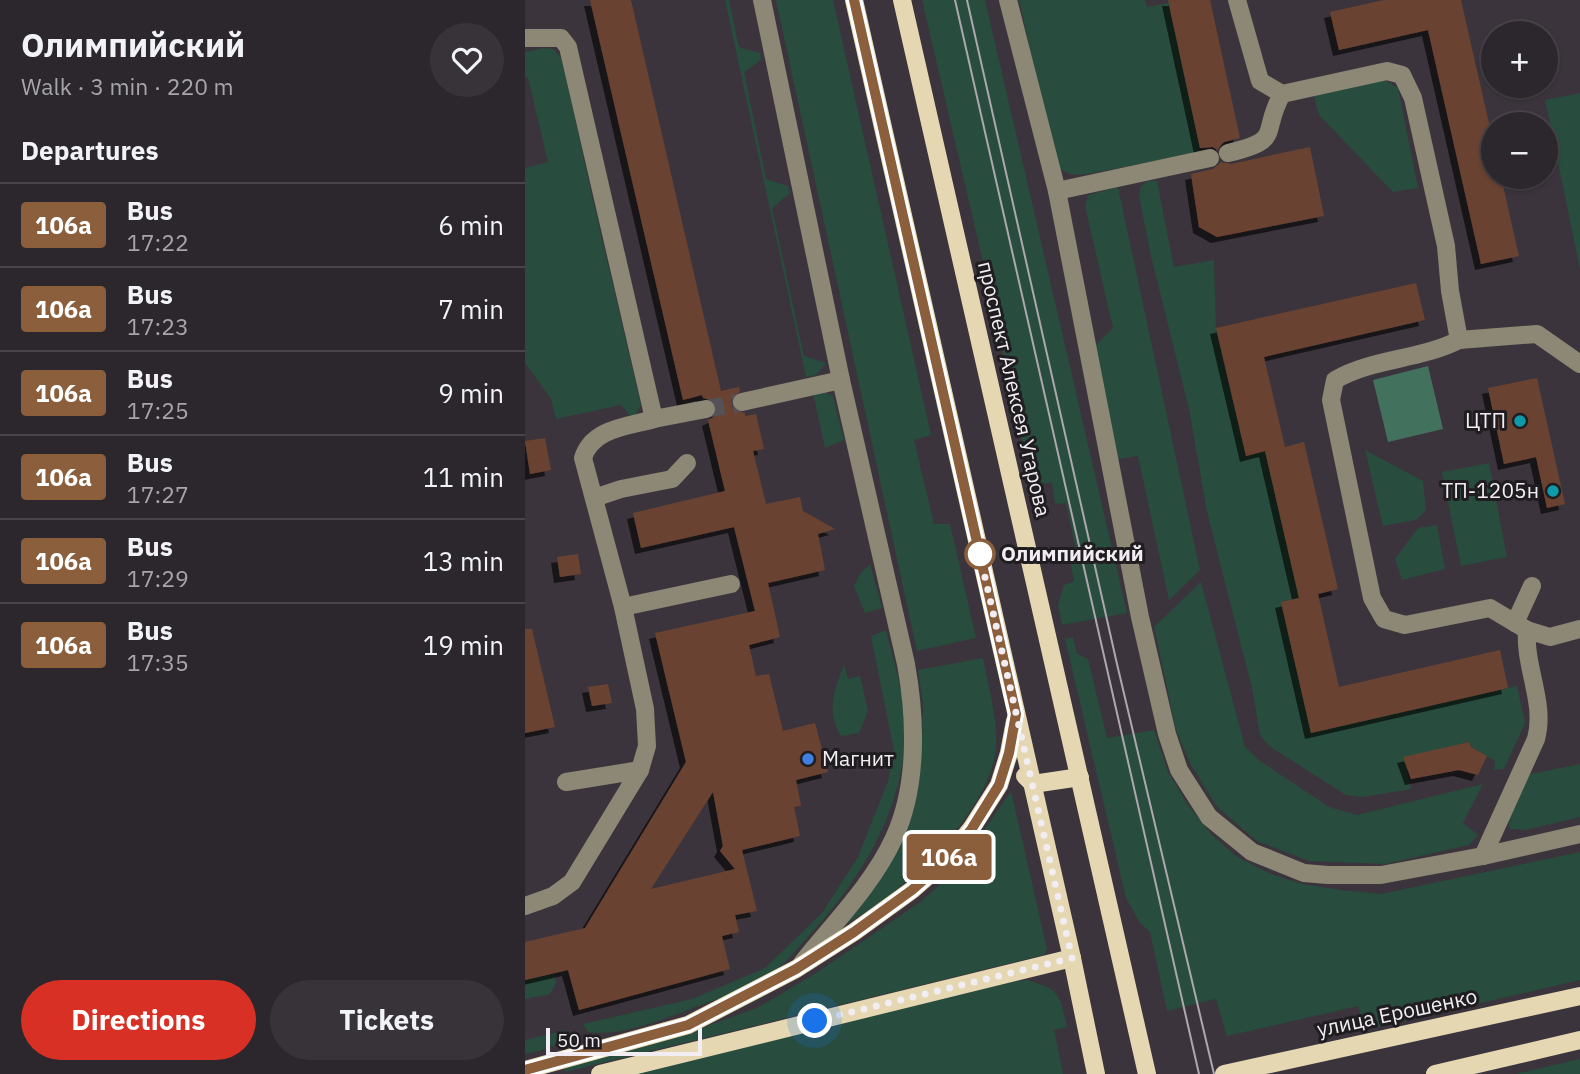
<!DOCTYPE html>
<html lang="en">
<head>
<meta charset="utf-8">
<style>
  :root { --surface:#2c272d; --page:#383339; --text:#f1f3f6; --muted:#a6a5aa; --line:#484449; --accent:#d93025 }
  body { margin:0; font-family:"IBM Plex Sans",sans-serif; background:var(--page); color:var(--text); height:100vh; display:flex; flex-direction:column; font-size:26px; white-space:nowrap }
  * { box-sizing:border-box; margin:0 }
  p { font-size:23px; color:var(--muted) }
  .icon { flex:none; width:38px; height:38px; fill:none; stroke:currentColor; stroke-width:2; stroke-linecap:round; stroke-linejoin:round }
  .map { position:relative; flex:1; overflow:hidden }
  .drawer { display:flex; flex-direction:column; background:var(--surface); width:525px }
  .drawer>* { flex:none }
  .badge { padding:0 14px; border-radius:5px; font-size:24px; line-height:46px }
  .buttons { position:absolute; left:956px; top:21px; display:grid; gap:14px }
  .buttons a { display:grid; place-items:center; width:77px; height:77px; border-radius:50%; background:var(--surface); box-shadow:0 2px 5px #0004,0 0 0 2px var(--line); font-size:35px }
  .scale { position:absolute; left:21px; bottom:18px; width:156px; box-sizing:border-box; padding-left:7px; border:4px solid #f1edf2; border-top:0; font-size:19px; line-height:24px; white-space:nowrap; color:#f1edf2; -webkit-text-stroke:5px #201d21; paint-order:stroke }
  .you { position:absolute; width:35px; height:35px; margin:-18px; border:5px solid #fff; border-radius:50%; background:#1a73e8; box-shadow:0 0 0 10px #1a73e833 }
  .map>.badge { position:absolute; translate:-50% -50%; box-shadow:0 0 0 4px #fff }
  h2 { padding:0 21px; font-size:26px; line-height:63px }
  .round { display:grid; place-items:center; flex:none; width:74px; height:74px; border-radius:37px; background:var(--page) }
  .summary { display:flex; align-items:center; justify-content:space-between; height:119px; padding:0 21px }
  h1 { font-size:33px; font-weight:700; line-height:52px }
  .action { display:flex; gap:14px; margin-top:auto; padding:14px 21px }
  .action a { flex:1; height:80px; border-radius:42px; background:var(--accent); color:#fff; font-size:28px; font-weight:700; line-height:80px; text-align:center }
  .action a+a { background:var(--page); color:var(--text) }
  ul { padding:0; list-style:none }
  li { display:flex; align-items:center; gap:21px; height:84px; padding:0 21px; border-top:2px solid var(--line) }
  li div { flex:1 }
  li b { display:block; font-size:26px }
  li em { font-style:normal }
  li .badge { min-width:77px; font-weight:700; text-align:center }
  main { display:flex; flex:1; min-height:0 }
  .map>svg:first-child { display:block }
</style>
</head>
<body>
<main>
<section class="drawer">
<div class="summary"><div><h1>Олимпийский</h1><p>Walk · 3 min · 220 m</p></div><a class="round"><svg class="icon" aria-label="heart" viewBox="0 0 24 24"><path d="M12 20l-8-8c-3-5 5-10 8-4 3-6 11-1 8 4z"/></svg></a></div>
<h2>Departures</h2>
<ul>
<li><span class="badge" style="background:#8b5e3c;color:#fff">106а</span><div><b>Bus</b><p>17:22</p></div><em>6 min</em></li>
<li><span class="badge" style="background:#8b5e3c;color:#fff">106а</span><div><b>Bus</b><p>17:23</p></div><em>7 min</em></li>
<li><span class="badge" style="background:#8b5e3c;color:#fff">106а</span><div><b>Bus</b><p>17:25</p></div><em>9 min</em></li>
<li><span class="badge" style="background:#8b5e3c;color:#fff">106а</span><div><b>Bus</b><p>17:27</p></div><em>11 min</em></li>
<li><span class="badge" style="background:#8b5e3c;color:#fff">106а</span><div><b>Bus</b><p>17:29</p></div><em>13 min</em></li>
<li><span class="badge" style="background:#8b5e3c;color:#fff">106а</span><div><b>Bus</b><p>17:35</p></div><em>19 min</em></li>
</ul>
<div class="action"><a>Directions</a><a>Tickets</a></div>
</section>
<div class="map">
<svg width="1055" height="1074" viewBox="0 0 1055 1074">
  <defs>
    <filter id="shadow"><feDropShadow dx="-6" dy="6" stdDeviation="0" flood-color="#0009"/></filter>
  </defs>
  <rect width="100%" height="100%" fill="#3b343c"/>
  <g fill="#284c3d">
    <path d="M200,0h4l10,47 21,6 1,7 -17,12 22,107 22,7 2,7 -18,15 32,148 22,7 -10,12 -10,2z"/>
    <path d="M251,0h57l98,435 -17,5 20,84h16l26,114 -59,13z"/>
    <path d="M397,0h63l142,613 -65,12 -4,-20 6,-20 10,-4 -5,-24 8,-2 -11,-52 -11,1 -3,-22 -21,4 -43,-203z"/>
    <path d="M494,0h126l2,7 22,-4 31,143 -2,7 -111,21c-14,2 -21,1 -31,-10z"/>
    <path d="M19,48l9,1 9,10 30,137 49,209 -8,14 -12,-14 -65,14 -5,-20 -26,-36v-195l23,-6 -20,-84 -3,-2v-24z"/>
    <path d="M859,80l14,8 20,100 -25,4 -74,-77 -5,-19z"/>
    <path d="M1055,93v176l-35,-169z"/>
    <path d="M623,181h9l17,86 40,-7 2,68 29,127 20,-4 34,147 -18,4 30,131 206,-47 8,37 -21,46 -10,1 1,-9 -24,-14 -2,-5 -65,16 7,31 -48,8 -17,-2 -77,-49 -9,-11 -8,-47 -45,-176 -18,-103 -38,-153 -12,-60 2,-10z"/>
    <path d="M593,187l82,383 -31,30 -31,-144 -20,3 -26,-110 21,-21 -28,-122 3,-11z"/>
    <path d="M298,391l10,5 11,44 -19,8 -12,-55z"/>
    <path d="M840,450l58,31 3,29 -10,10 -33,6z"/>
    <path d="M964,463l18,94 -46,9 -19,-94z"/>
    <path d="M912,525l8,44 -43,11 -7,-21 23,-31z"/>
    <path d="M345,564l12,44 -17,5 -11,-27 6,-12z"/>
    <path d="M676,582l44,165 15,14 69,46 28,8 126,-31 -20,39 15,12 -9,10 -84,19 -76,-3 -52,-20 -40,-34 -27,-44 -14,-33 -22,-103z"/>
    <path d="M361,630c6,26 18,62 19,88 4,85 -43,161 -99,221 -10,11 -21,25 -34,34 -22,16 -51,25 -77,34 -30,12 -75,30 -107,25l-5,-8 109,-25 73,-31 57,-55 36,-56 30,-76 6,-31 -23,-114z"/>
    <path d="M548,637l4,17 11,5 19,79 47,-8 14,42 20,33 23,29 25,22 32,17 34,11 39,6 40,4 199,-42v128l-215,50 -7,-24 -131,30 -11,-37 -49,12 -17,-79 -10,-9 -14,-25 -61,-259z"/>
    <path d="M458,658c5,29 15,60 13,90 -5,53 -64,114 -104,145 -18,15 -39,26 -58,39l83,-140 5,-50 1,-39 -5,-33z"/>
    <path d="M319,665l4,14 12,-3 8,35 -9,22 -18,3c-15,-23 -7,-47 3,-71z"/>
    <path d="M1055,764v53l-54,13 -16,-1 -3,-11 19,-43z"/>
    <path d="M486,791l36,158 -3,6 -479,117 -1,-4 133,-38 62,-23 57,-34 103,-70 25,-22 23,-26z"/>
    <path d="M29,974l2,9 -6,11 -25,5v-19z"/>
    <path d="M502,980c33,9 33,15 40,47l-13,3 9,44h-432l369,-91z"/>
    <path d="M42,1030c-7,18 -24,20 -42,24v-14z"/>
    <path d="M1055,1059v15h-65z"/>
  </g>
  <path fill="#42715d" d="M903,366l15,63 -55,13 -15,-62z"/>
  <g fill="#6a4331" fill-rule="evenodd" filter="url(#shadow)">
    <path d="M65,0h41l90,391 18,-4 1,4 -9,8 2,10 12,4v3l11,-2 8,35 -11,2 13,53 34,-7 3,14 32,18 -17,5 7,36 -57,13 12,54 -31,8 7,31 13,-2 14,57 32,-8 13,49 -32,8 5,26 -7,1 6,29 -58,14 15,61 -22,4 4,17 -17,4 8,33 -151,41 -11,-40 -43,10v-38l60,-14 101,-166 -31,-129 100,-22 -21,-84 -93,21 -8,-35 92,-22 -17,-71 6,-3 3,-9 -3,-7 -11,-3 -1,-3 -19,5zM188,792l10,54 -3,5 15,18 -84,20z"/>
    <path d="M643,0h42l30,138 -16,4 -7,8 -4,-3 -13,1z"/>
    <path d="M859,0h77l32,141v36h8l18,79 -38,8 -53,-234 -89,20 -9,-38z"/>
    <path d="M785,147l14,69 -107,21 -18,-10 -8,-53 22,-5 8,-7 10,2z"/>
    <path d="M891,283l9,37 -161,37 21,90 19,-5 34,147 -20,5 21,93 161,-37 8,38 -197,45 -30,-131 18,-4 -34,-147 -19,5 -30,-128z"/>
    <path d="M1012,378l28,126 -18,4 -11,-51 -32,7 -16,-76z"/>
    <path d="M20,438l6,32 -21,4 -5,-33z"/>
    <path d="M53,554l3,20 -21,3 -3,-20z"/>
    <path d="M0,629h7l23,98 -30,6z"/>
    <path d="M83,684l4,19 -20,3 -4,-19z"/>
    <path d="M944,742l2,5 16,9 -9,19 -19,-5 -48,9 -8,-22z"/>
  </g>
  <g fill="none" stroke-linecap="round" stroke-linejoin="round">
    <path stroke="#565057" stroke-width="18" stroke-dasharray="18 9" stroke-linecap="butt" d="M181,409l36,-7"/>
    <g stroke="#8d8775" stroke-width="18">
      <path d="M237,0l79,380 65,284c10,55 12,122 -12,174 -21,46 -60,85 -92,125"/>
      <path d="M483,0l49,191 83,426 27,117 12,36 30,47 43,35 52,21 24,2h53l102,-19 97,-22"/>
      <path d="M0,38h36l7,9 86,372c-27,8 -62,9 -71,39l40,149 22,102 2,37 -7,24 -68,112 -19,14 -28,10"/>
      <path d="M757,94l105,-23 15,4 11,23 33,148 4,45 9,49c-39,20 -86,18 -124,40l-4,20 41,198 12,21 21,6 85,-17 37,22 23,7 30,-8"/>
      <path d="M703,153c56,-13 32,-19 54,-59l-22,-13 -23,-81"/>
      <path d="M532,191l153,-33"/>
      <path d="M934,340l78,-6 43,30"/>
      <path d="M217,402l99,-22"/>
      <path d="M129,419l52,-10"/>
      <path d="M69,498l27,-9 51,-10 15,-16"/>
      <path d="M98,607l108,-23"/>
      <path d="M990,623l17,-37"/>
      <path d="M41,782l74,-12"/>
      <path d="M958,856l53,-117c10,-36 -12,-72 -9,-109"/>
    </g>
    <g stroke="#e4d7b1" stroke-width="18">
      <path d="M329,0l218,958 24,116"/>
      <path d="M377,0l245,1074"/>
      <path d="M500,776l8,8 47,-7"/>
      <path d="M0,1070l163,-45 108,-56 58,-37 58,-42 33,-29 26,-32 28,-44 10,-32 6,-32"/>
      <path d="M75,1074l472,-116"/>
      <path d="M699,1074l356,-78"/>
      <path d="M910,1074l145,-34"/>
    </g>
    <g stroke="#ada8ae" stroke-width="2">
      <path d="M430,0l244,1074"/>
      <path d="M442,0l150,664 97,410"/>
    </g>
  </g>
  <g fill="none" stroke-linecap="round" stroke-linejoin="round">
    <g stroke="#fff" stroke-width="16">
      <path id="line" d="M0,1070l163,-45 108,-56 58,-37 58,-42 33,-29 26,-31 28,-45 10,-32 7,-39 -162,-714"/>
    </g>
    <use href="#line" stroke="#8b5e3c" stroke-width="10"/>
    <path stroke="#f1edf2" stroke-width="7" stroke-dasharray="0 12.6" d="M290,1021l257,-63 -93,-407 1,3"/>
  </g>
  <g fill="#0f9aa8" stroke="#201d21" stroke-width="2.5">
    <circle cx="995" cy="421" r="7"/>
    <circle cx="1028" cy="491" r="7"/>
  </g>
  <circle fill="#fff" stroke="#8b5e3c" stroke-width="3.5" cx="455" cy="554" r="14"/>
  <circle fill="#3f7fe0" stroke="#201d21" stroke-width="2.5" cx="283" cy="759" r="7"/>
  <g text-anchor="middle" stroke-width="6" stroke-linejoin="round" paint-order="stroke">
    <g font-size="21" fill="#f1edf2" stroke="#201d21">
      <text transform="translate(489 389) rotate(77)" y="7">проспект Алексея Угарова</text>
      <text transform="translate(872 1013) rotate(-12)" y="7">улица Ерошенко</text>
    </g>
    <g font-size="21" fill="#f1edf2" stroke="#201d21" text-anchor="end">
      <text x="981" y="428">ЦТП</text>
      <text x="1014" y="498">ТП-1205н</text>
      <text x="297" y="766" text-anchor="start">Магнит</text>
    </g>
    <g font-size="21" font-weight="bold" fill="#f1edf2" stroke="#201d21" text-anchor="start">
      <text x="476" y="561">Олимпийский</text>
    </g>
  </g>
</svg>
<div class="buttons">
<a>+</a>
<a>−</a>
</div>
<div class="scale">50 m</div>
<div class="you" style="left:290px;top:1021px"></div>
<b class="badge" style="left:424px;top:857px;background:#8b5e3c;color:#fff">106а</b>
</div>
</main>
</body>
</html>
